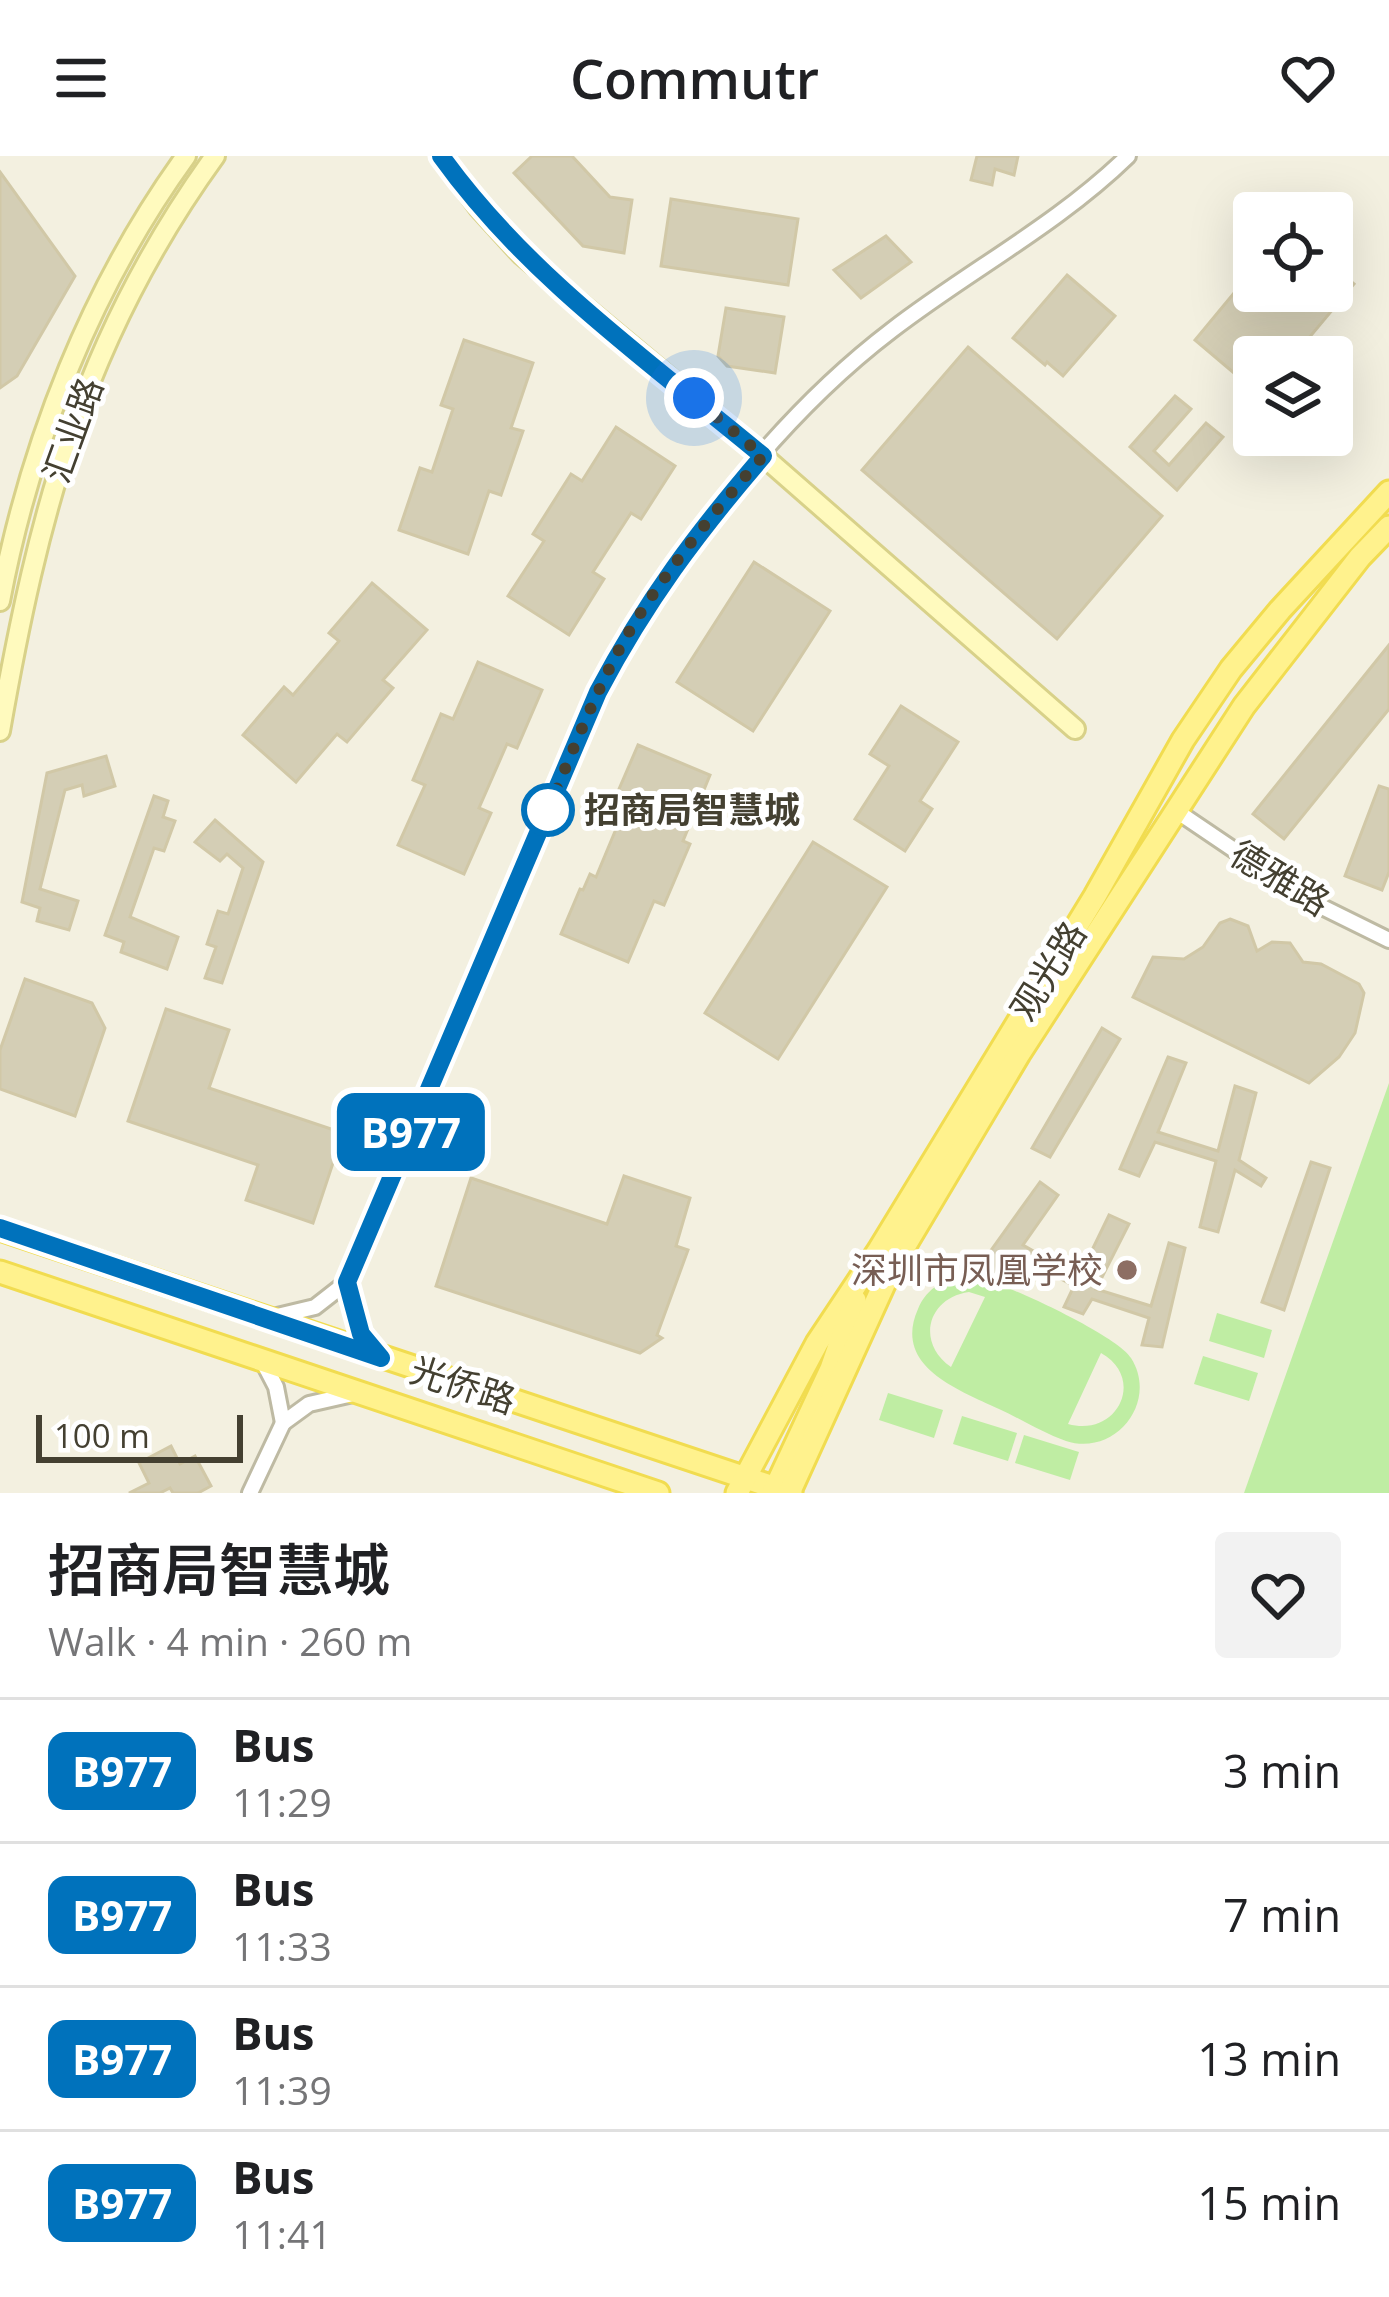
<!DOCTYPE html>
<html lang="en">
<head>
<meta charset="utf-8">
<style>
  :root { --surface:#fff; --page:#f2f2f2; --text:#202124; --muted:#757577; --line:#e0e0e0 }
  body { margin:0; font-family:"Open Sans","Noto Sans SC",sans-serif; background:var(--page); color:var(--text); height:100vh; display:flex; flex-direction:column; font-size:45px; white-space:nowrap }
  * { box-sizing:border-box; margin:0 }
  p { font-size:39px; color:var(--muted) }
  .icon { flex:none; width:66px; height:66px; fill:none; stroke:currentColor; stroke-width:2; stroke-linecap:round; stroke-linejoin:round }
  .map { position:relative; height:1337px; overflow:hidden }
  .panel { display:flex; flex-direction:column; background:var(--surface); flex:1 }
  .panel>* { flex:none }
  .badge { padding:0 24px; border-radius:18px; font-size:42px; line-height:78px }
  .tools { position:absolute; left:1233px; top:36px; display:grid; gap:24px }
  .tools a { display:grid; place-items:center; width:120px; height:120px; border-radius:12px; background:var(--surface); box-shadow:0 12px 48px #0002; font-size:60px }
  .scale { position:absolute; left:36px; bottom:30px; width:207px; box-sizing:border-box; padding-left:12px; border:6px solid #444031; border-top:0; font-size:33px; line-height:42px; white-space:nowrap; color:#444031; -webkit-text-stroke:9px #fff; paint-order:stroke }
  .you { position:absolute; width:60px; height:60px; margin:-30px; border:9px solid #fff; border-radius:50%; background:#1a73e8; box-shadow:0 0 0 18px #1a73e833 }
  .map>.badge { position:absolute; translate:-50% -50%; box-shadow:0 0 0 6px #fff }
  .round { display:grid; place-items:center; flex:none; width:126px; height:126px; border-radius:12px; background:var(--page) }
  .overview { display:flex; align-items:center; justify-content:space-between; height:204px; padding:0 48px }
  h1 { font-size:57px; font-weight:600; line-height:90px }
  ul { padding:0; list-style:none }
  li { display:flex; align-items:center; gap:36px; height:144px; padding:0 48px; border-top:3px solid var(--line) }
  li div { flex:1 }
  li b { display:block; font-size:45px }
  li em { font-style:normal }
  li .badge { min-width:132px; font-weight:700; text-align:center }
  header { display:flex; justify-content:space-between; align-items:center; height:156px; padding:0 48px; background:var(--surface); font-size:54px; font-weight:600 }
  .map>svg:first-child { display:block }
</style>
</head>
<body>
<header><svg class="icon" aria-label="menu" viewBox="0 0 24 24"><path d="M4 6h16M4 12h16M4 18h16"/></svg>Commutr<svg class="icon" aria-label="heart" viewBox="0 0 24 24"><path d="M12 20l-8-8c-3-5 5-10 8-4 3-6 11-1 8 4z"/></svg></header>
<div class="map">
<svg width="1389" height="1337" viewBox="0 0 1389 1337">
  <rect width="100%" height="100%" fill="#f3f0e0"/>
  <g fill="#bfeda3" fill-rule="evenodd">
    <path d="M1389,927v410h-145z"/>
    <path d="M969,1119c28,4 148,60 162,83 28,44 -16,99 -65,83 -23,-8 -45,-22 -67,-32 -39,-19 -107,-42 -81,-100 9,-22 28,-31 51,-34zM969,1136l16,5 -34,70c-35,-24 -24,-69 18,-75zM1101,1197c45,25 17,85 -33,71z"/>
    <path d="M1217,1157l55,17 -8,28 -55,-17z"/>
    <path d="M1203,1200l55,17 -9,28 -55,-17z"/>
    <path d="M888,1237l55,17 -9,28 -55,-18z"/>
    <path d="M962,1260l55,17 -9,28 -55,-17z"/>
    <path d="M1024,1279l55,17 -9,28 -55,-17z"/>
  </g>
  <g fill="#d4ceb5" stroke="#d1c8a7" stroke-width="3">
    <path d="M532,0h40l38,41 22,3 -8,53 -41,-7 -69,-73z"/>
    <path d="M977,0h41l-4,19 -19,-6 -3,16 -21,-5z"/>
    <path d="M0,16l75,104 -58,100 -17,12z"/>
    <path d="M671,43l127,20 -10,66 -127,-19z"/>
    <path d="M886,80l25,26 -50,36 -27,-28z"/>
    <path d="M1332,109l22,19 -61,73h-39v33l-59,-50 59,-71v22h78z"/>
    <path d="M1067,119l48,41 -52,60 -16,-14 -2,3 -32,-27z"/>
    <path d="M726,152l58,9 -9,56 -48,-7 -9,-10z"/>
    <path d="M464,184l69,23 -22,65 12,3 -22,64 -12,-4 -21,63 -69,-24 21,-62 12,4 21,-63 -12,-4z"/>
    <path d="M968,191l194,169 -105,123 -195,-169z"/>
    <path d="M1175,240l16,13 -37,42 15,14 37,-42 17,14 -46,53 -47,-43z"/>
    <path d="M616,271l59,39 -34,53 -10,-6 -38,59 11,7 -35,56 -61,-39 36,-55 -11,-7 38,-60 11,7z"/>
    <path d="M754,406l76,49 -77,120 -76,-49z"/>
    <path d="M372,427l55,47 -44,50 10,8 -46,54 -10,-8 -41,48 -53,-47 41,-48 9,8 46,-54 -10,-8z"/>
    <path d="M1389,489v64l-105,130 -31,-25z"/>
    <path d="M478,506l64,28 -25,58 -10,-4 -28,64 12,5 -27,61 -66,-29 27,-60 -12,-5 28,-66 12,5z"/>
    <path d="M901,550l57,36 -38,59 12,8 -27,42 -50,-32 34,-53 -19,-12z"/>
    <path d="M638,589l72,30 -27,66 7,3 -26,61 -10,-4 -26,61 -67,-28 19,-45 3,1 7,-16 6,3 25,-60 -9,-3 7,-17 -3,-1z"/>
    <path d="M106,600l9,30 -31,10 -2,-11 -17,5 -25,99 38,12 -9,29 -32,-9 3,-13 -18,-6 25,-129z"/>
    <path d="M1379,630l10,3v83l-7,18 -37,-14z"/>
    <path d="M154,640l14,5 -5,16 12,4 -11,30 -10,-3 -24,69 48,20 -11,32 -46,-17 3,-10 -19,-7z"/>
    <path d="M215,664l48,42 -41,121 -17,-5 11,-31 -9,-3 11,-33 10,3 15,-46 -16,-14 -7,7 -25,-19z"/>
    <path d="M813,686l74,45 -109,172 -73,-46z"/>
    <path d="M1230,763l18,7 9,25 15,-9 18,1 13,19 18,2 38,20 5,9 -9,40 -16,24 -30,26 -176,-86 20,-40 31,2 19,-12 17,-24z"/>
    <path d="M25,823l67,24 13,25 -30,88 -75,-27v-39z"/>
    <path d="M166,853l63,21 -20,58 134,45 -30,90 -67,-23 12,-35 -130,-44z"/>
    <path d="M1102,872l18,11 -70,118 -18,-9z"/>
    <path d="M1168,901l18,6 -28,69 60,19 17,-65 21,7 -17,67 27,18 -5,8 -26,-16 -17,62 -18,-5 16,-66 -61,-19 -16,34 -19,-7z"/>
    <path d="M1311,1006l19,6 -46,142 -22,-8z"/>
    <path d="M624,1020l66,22 -14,48 12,4 -31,85 5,3 -22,15 -204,-67 35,-108 136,46z"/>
    <path d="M1040,1026l18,13 -35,50 56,32 30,-62 20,9 -33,65 55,17 18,-63 16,5 -23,99 -20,-2 7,-27 -57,-19 -9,15 -19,-7 10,-21 -58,-31 -18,24 -19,-12z"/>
    <path d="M171,1290l9,18 15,-8 16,30 -13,7h-25l-3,-5 -10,5h-31l20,-10 -10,-20z"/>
  </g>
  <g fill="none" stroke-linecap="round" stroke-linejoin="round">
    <g stroke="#bebaa3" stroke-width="20">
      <g id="street">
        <path d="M1175,654l133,90 81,40"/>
        <path d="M347,1126l14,52 16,19"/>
        <path d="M273,1161l42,-10 32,-25 252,-590c66,-129 176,-273 293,-362 78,-60 165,-105 236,-174"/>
        <path d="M262,1204l14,27 7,36 26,-19 44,-10"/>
        <path d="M250,1337l33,-70"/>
      </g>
    </g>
    <g stroke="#d8d189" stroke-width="24">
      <g id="secondary">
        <path d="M441,0l38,52 42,46 242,202 312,273"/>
        <path d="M0,445c30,-158 91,-314 186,-445"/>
        <path d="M0,575c38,-217 83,-393 215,-575"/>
      </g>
    </g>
    <g stroke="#f1dc50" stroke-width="27">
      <g id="primary">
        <path d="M0,1073l791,264"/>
        <path d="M0,1116l658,221"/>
        <path d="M737,1337l80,-150 62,-93 216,-354 88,-156 48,-71 49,-59 109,-118"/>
        <path d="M773,1337l58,-124 24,-69"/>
        <path d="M789,1337l102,-224 128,-215 225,-348 116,-149 29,-30"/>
      </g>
    </g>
    <use href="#street" stroke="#fff" stroke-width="14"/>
    <use href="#secondary" stroke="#fffabe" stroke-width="18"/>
    <use href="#primary" stroke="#fff28d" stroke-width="21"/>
  </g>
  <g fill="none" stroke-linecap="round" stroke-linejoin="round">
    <g stroke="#fff" stroke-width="27">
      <path id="line" d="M0,1072l381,130 -20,-24 -14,-52 251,-590c48,-91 98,-158 165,-236 -113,-94 -236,-180 -322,-300"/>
    </g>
    <use href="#line" stroke="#0072bc" stroke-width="18"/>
    <path stroke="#444031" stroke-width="12" stroke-dasharray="0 21.6" d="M548,654l-4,9c28,-65 53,-134 89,-194 38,-61 83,-115 130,-169l-69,-58"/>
  </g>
  <circle fill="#fff" stroke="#0072bc" stroke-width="6" cx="548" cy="654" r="24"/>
  <circle fill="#8d6e63" stroke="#fff" stroke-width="4.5" cx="1127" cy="1114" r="12"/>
  <g text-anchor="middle" stroke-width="10" stroke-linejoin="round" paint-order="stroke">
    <g font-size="36" fill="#444031" stroke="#fff">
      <text transform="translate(73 274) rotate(-70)" y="13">汇业路</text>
      <text transform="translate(1280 722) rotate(31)" y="13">德雅路</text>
      <text transform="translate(1048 815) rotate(-58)" y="13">观光路</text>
      <text transform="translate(463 1229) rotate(18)" y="13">光侨路</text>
    </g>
    <g font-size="36" font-weight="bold" fill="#444031" stroke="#fff" text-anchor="start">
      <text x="584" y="667">招商局智慧城</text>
    </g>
    <g font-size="36" fill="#785e54" stroke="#fff" text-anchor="end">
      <text x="1103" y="1127">深圳市凤凰学校</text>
    </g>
  </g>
</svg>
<div class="tools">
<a><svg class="icon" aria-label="locate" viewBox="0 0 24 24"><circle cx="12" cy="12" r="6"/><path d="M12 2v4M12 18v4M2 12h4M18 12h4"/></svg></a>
<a><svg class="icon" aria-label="layers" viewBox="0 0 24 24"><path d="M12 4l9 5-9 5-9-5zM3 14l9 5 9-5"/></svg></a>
</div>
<div class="scale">100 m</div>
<div class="you" style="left:694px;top:242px"></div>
<b class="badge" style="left:411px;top:976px;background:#0072bc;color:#fff">B977</b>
</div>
<section class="panel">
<div class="overview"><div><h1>招商局智慧城</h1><p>Walk · 4 min · 260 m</p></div><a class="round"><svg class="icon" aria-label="heart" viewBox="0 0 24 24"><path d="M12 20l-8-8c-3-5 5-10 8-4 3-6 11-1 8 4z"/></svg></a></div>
<ul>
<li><span class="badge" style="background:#0072bc;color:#fff">B977</span><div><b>Bus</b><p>11:29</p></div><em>3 min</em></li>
<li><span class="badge" style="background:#0072bc;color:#fff">B977</span><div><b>Bus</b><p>11:33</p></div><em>7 min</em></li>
<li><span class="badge" style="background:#0072bc;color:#fff">B977</span><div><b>Bus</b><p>11:39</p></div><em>13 min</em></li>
<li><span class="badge" style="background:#0072bc;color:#fff">B977</span><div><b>Bus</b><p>11:41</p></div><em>15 min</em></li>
</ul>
</section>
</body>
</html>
